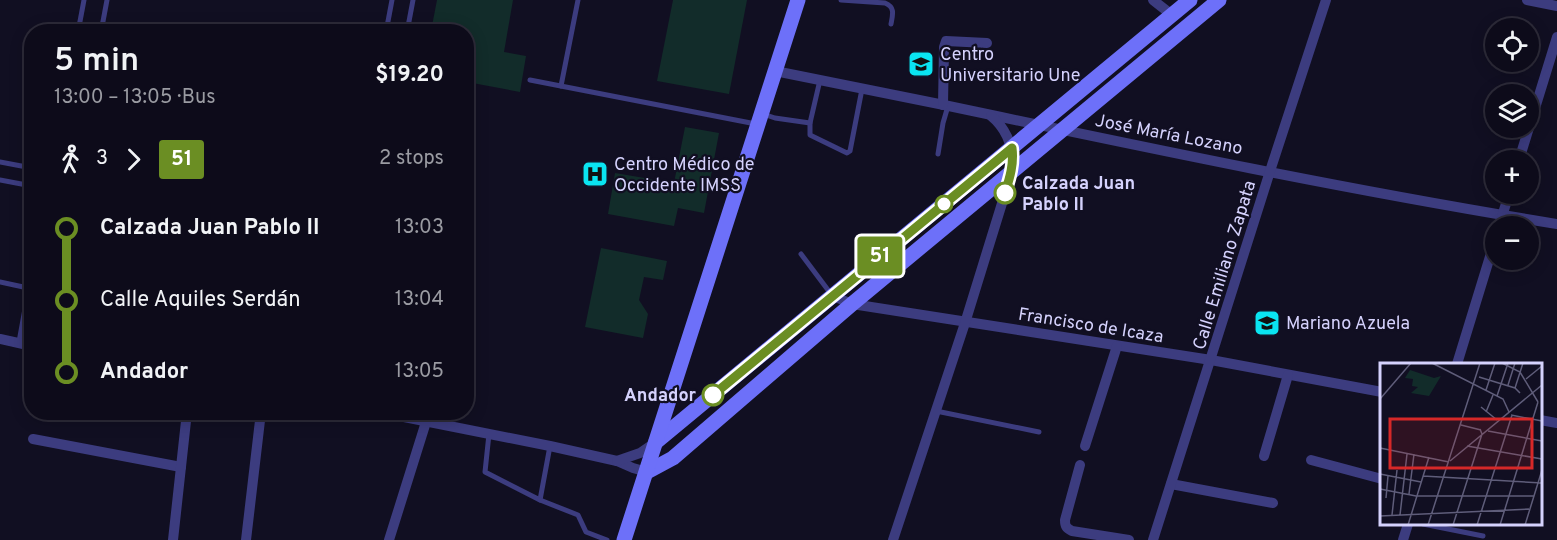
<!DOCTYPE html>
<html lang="en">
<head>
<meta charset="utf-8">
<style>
  :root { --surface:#0d0b1a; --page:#161423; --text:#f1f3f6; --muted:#9a9ba2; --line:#2d2b39 }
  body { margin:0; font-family:Overpass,sans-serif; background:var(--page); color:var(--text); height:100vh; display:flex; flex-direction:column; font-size:22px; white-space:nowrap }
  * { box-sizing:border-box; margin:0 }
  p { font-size:20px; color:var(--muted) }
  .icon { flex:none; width:33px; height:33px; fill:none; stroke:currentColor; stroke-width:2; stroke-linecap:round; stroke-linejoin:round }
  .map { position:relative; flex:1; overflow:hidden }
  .panel { position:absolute; left:24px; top:24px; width:450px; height:396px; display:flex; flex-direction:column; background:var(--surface); border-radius:24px; box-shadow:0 3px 15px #0003,0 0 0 2px var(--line) }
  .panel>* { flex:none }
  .badge { padding:0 12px; border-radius:4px; font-size:21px; line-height:39px }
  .fabs { position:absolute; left:1485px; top:18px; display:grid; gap:12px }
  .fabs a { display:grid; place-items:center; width:54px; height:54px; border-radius:50%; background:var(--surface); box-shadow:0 3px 15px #0003,0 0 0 2px var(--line); font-size:30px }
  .map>.badge { position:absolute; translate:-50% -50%; box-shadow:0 0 0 3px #fff }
  .legs { display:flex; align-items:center; gap:9px; height:66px; padding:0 30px; font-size:20px }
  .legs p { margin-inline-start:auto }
  .overview { display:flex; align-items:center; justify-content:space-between; height:102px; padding:0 30px }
  h1 { font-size:33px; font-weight:600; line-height:45px }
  ul { padding:0 30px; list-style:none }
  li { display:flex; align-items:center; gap:21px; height:72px; font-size:22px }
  li i { display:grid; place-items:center; width:9px; height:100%; margin:0 8px; background:currentColor }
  li i::after { content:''; width:15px; height:15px; margin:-8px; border:4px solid; border-radius:50%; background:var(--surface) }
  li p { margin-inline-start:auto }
  li:first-child i { background:linear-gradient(#0000 50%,currentColor 0) }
  li:last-child i { background:linear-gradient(currentColor 50%,#0000 0) }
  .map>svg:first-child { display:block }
</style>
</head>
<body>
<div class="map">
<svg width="1557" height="540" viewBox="0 0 1557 540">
  <rect width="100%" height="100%" fill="#110f22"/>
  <g fill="#122c2a">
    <path d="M437,0h76l-9,52 22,4 -6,36 -53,-10 -1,-50 -35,-1z"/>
    <path d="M673,0h74l-18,94 -72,-13z"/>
    <path d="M685,127l34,6 -15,80 -26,-5 -4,18 -66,-12 7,-41 59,10z"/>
    <path d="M601,248l66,13 -4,19 -19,-3 -5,23 9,14 -5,24 -58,-11z"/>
  </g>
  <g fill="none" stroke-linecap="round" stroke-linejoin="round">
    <g stroke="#3c3c7f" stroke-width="5">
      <path d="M841,0l44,3c10,4 8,11 6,21"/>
      <path d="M78,32l6,-32"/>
      <path d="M101,32l6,-32"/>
      <path d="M386,32l6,-32"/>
      <path d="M407,32l6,-32"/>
      <path d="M530,80l226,44"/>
      <path d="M820,80l-10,43v12l37,18 3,-2 12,-62"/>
      <path d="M561,86l17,-86"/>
      <path d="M763,114l12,4 35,5"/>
      <path d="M938,154l5,-31 5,-17"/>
      <path d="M0,162l32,6"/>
      <path d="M0,180l32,6"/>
      <path d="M801,254l30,40"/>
      <path d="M0,282l28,6"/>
      <path d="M19,342l13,-72"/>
      <path d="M936,411l103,21"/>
      <path d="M489,434l-4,38 55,28 10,-54"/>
      <path d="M540,500l38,15 8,17 21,8"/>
      <path d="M1423,524l60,12"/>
    </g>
    <g stroke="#3c3c7f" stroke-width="10">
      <path d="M1153,0l19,15"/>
      <path d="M1527,0l30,6"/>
      <path d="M775,71c57,11 113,23 169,34 204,43 408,86 613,119"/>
      <path d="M943,105l1,-58 2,-6 41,2"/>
      <path d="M1519,160l38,-123"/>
      <path d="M1499,226l10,-32"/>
      <path d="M833,296l19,8 359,56 171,32"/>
      <path d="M0,339l32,7"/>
      <path d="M1457,364l39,-127"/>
      <path d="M379,412l171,34 67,15 16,7 14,4"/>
      <path d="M1540,420l17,3"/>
      <path d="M33,439l148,28"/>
      <path d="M1085,446l32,-100"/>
      <path d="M1264,456l24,-81"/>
      <path d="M1311,460l71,19"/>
      <path d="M617,461l23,-8 16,-11"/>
      <path d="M1080,465l-15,55c0,6 1,8 7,11l57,9"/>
      <path d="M1171,484l102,19"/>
      <path d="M173,540l14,-128"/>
      <path d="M246,540l15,-128"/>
      <path d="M389,540l37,-118"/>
      <path d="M893,540l72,-217 47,-152c2,-22 -4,-41 -21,-55"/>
      <path d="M1153,540l119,-375 54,-165"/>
      <path d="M1403,540l5,-16"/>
    </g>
    <g stroke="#6d70f9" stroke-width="15">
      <path d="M656,442l534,-442"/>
      <path d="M647,472l26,-14 179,-154 367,-304"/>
      <path d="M624,540l174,-540"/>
    </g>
  </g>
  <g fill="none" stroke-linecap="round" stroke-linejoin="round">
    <g stroke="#fff" stroke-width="14">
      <path id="line-1" d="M713,395l299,-247c2,16 -2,29 -7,45"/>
    </g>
    <use href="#line-1" stroke="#6b8e23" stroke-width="9"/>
  </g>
  <defs>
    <g id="university-square" transform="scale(1.35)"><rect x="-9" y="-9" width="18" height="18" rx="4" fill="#0ae4f1" stroke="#110f22"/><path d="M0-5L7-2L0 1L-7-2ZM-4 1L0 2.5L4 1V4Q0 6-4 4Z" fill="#111"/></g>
    <g id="hospital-square" transform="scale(1.35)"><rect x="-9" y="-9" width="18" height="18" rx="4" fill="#0ae4f1" stroke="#110f22"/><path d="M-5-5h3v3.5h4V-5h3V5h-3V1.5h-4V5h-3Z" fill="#111"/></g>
    <g id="school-square" transform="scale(1.35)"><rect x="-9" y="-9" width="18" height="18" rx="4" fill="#0ae4f1" stroke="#110f22"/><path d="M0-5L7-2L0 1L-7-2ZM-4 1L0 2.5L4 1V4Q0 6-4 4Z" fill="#111"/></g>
  </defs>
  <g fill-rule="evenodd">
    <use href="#university-square" x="921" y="64"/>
    <use href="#hospital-square" x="595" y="174"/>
    <use href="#school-square" x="1267" y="323"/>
  </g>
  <g fill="#fff" stroke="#6b8e23" stroke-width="3">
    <circle cx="1005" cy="193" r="10"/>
    <circle cx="944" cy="204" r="8"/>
    <circle cx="713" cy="395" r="10"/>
  </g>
  <g text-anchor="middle" stroke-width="4.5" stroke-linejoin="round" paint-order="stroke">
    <g font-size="18" fill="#d5d2fd" stroke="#110f22" text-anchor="start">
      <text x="940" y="60">Centro<tspan x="940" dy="21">Universitario Une</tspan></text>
      <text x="614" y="170">Centro Médico de<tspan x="614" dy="21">Occidente IMSS</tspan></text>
      <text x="1286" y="329">Mariano Azuela</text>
    </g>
    <g font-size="18" fill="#d5d2fd" stroke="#110f22">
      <text transform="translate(1169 134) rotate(11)" y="6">José María Lozano</text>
      <text transform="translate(1224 265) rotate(-73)" y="6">Calle Emiliano Zapata</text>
      <text transform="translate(1091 325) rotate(9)" y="6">Francisco de Icaza</text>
    </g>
    <g font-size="18" font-weight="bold" fill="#d5d2fd" stroke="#110f22" text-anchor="start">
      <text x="1022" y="189">Calzada Juan<tspan x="1022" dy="21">Pablo II</tspan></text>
      <text x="696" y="401" text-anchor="end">Andador</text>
    </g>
  </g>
  <g transform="translate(1380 363)">
    <rect width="162" height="162" fill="#110f22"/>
    <path d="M30,7l24,8 7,-2 -12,20 -18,-3 7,-6 -6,-1 1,-7 -8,-1z" fill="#122c2a"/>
    <path fill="none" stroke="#5f5d7a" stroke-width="1.5" d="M52,0l71,36 6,13M122,0l18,9 18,30M99,14l36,11 5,5M146,16l16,-13M128,22l7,-22M135,25l8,-25M106,27l9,-27M117,33l11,-33M0,36l31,-36M101,44l16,13M106,49l7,-17M131,52l31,6M81,62l20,5M108,68l54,10M87,83l75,13M0,85l69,14M70,98l92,-76M0,111l41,8M43,113l119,7M0,126l36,7h118M29,131l5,-40M6,135l2,-22M12,152l5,-45M20,152l7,-61M0,153l149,-7M28,162l21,-68M48,162l52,-162M73,162l29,-91 -2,-5M97,162l35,-110M120,162l38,-123M145,162l17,-55"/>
    <path fill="#d62828" fill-opacity="0.15" stroke="#d62828" stroke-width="3" d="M10,56h142v49h-142z"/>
    <rect width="162" height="162" fill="none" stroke="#d5d2fd" stroke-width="3"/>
  </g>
</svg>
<div class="fabs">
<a><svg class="icon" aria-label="locate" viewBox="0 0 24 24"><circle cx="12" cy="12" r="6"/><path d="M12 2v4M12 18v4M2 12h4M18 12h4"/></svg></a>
<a><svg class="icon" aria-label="layers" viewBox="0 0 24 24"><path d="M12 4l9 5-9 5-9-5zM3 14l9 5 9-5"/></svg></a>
<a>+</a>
<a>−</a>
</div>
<b class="badge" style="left:880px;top:256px;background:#6b8e23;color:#fff">51</b>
<section class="panel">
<div class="overview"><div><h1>5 min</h1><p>13:00 – 13:05 · Bus</p></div><b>$19.20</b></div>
<div class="legs"><svg class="icon" aria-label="walk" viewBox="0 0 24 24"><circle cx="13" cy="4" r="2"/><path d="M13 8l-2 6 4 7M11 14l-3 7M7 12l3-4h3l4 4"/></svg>3<svg class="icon" aria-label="forward" viewBox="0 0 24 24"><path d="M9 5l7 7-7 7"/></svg><b class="badge" style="background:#6b8e23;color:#fff">51</b><p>2 stops</p></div>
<ul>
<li><i style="color:#6b8e23"></i><b>Calzada Juan Pablo II</b><p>13:03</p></li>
<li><i style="color:#6b8e23"></i><span>Calle Aquiles Serdán</span><p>13:04</p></li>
<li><i style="color:#6b8e23"></i><b>Andador</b><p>13:05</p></li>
</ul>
</section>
</div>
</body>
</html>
